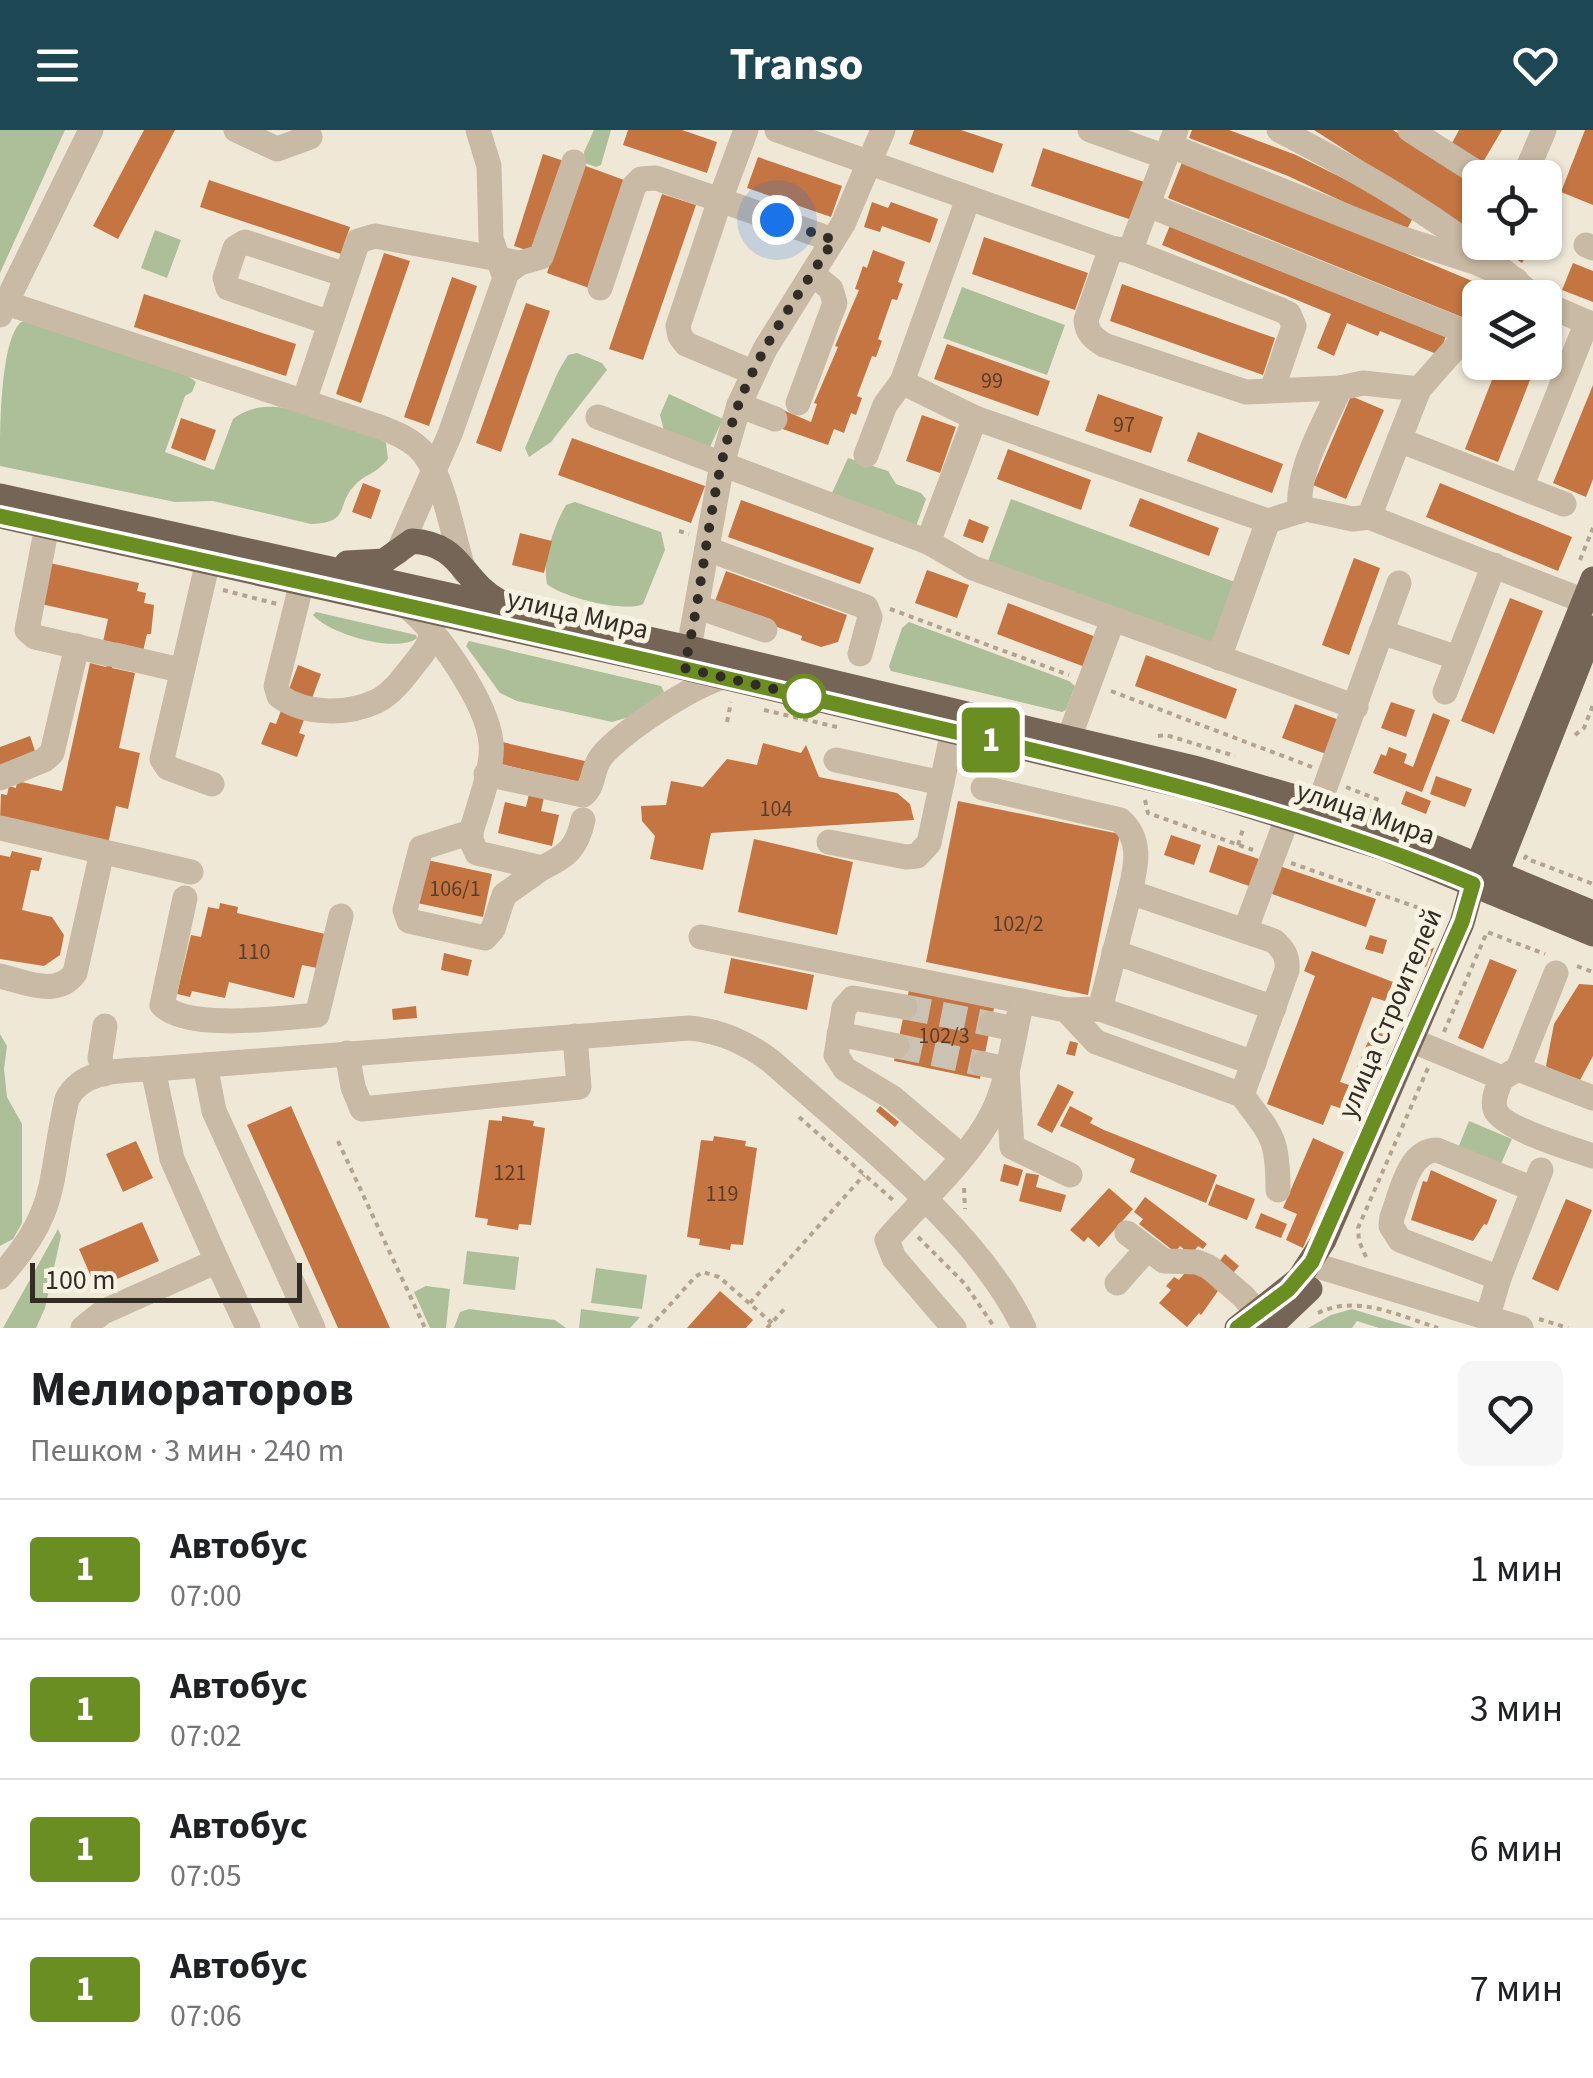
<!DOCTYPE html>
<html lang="ru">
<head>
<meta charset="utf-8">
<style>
  :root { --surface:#fff; --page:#f6f6f6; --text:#202124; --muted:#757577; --line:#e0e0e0; --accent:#1c4753 }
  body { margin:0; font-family:"Source Sans 3",sans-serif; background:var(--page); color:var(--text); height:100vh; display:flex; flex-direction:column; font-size:38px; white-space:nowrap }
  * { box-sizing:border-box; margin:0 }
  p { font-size:32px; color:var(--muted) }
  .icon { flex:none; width:55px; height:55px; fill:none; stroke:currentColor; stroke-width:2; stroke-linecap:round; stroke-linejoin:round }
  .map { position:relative; height:1198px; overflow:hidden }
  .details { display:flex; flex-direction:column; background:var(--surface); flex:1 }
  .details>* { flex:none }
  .badge { padding:0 20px; border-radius:8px; font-size:35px; line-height:65px }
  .tools { position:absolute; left:1462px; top:30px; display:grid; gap:20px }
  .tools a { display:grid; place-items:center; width:100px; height:100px; border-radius:15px; background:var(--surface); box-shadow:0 2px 8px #0004; font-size:50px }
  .scale { position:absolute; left:30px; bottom:25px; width:272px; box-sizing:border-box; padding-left:10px; border:5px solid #332c25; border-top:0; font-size:28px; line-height:35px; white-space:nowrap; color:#332c25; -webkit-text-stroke:8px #f8f2e3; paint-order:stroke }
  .you { position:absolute; width:50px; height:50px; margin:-25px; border:8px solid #fff; border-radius:50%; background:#1a73e8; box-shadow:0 0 0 15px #1a73e833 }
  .map>.badge { position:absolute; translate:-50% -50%; box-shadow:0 0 0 5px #fff }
  .round { display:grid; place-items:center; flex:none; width:105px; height:105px; border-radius:15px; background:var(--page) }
  .head { display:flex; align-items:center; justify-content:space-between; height:170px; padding:0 30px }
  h1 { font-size:48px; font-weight:700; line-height:75px }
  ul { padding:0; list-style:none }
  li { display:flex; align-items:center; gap:30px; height:140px; padding:0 30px; border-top:2px solid var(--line) }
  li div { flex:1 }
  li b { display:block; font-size:38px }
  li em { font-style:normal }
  li .badge { min-width:110px; font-weight:700; text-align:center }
  header { display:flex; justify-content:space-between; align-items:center; height:130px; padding:0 30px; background:var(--accent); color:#fff; font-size:45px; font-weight:700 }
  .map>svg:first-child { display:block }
</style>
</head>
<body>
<header><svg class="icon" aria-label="menu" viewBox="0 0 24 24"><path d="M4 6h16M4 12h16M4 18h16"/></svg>Transo<svg class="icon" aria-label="heart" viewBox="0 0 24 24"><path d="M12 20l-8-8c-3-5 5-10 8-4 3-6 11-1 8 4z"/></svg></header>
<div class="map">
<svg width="1593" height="1198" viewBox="0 0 1593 1198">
  <rect width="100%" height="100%" fill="#f0e8d7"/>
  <g fill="#acbf98">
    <path d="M0,0h65l-65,143z"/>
    <path d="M594,0h17l-10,35 -5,2 -11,-4 -1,-11z"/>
    <path d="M155,100l26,10 -14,38 -26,-10z"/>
    <path d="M962,157l103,38 -18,50 -104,-37z"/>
    <path d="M21,192h12l150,50 13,10 -4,10 -7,4 -20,56 49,18 19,-51c38,-31 102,5 143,18l10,6 2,16c-13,16 -21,14 -32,25 -21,20 -4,39 -45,40l-98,-23 -38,1 -175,-36c0,-35 0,-126 21,-144z"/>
    <path d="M577,223l25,10 5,7 -56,72 -22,15 -4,-9 33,-76 10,-17z"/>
    <path d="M669,264l54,25 -15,32 -44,-20 -4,-16z"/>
    <path d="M848,328l40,13 8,13 25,9 5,6 -10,27 -85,-31z"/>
    <path d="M1011,369l224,83 -22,62 -225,-83z"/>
    <path d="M575,372l86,30 4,18 -22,54c-17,9 -82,-7 -96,-20 -5,-23 7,-59 19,-79z"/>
    <path d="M316,482l100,23 1,3c-20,16 -88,-4 -104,-23z"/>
    <path d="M909,492l160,59 6,5 -9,24 -4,2 -171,-41 -2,-5 13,-38z"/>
    <path d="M469,511l192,45 3,6 -35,25 -17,5 -95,-21 -17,-8 -34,-47z"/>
    <path d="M0,904l7,12 -3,23 3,28 15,27v99l-9,16 -13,7z"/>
    <path d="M1469,991l43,18 -12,27 -42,-18z"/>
    <path d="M58,1099l3,7 -16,72 -9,20h-33z"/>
    <path d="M467,1121l52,6 -4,33 -52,-6z"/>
    <path d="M596,1138l51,7 -5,34 -51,-6z"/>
    <path d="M426,1156l24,3 -4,39h-16l-16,-36z"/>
    <path d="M469,1179l86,11 11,8h-112l6,-16z"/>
    <path d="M581,1179l59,8 -10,11h-51z"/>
    <path d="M1352,1179l63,19h-36l-22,-7 -5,7h-44l23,-13z"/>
  </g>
  <g fill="#c47542">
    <path d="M144,0h31l-57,109 -25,-13z"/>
    <path d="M628,0h54l35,12 -10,31 -84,-28z"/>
    <path d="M914,0h47l42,14 -10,29 -84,-29z"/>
    <path d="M1192,0h37l67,25 119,59 -9,17 -118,-55 -99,-38z"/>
    <path d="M1314,0h79l87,57v49z"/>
    <path d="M1459,0h43l-19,32 -31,-19z"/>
    <path d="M1585,0h8v75l-32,-13z"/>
    <path d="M1043,18l101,34 -12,38 -101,-34z"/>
    <path d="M543,24l21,7 -29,92 -21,-7z"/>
    <path d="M758,27l84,29 -11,31 -84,-29z"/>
    <path d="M1183,30l301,126 -8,18 -7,-3 -7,16 -294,-119z"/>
    <path d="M583,35l41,15 -35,108 -42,-15z"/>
    <path d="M209,50l141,47 -9,27 -141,-47z"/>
    <path d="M662,64l34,11 -53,155 -34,-11z"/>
    <path d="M872,72l16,6 3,-6 47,17 -8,24 -48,-17 -2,6 -16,-5z"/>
    <path d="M1171,93l275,113 -7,19 -59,-24 -2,5 -31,-13 -13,33 -17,-8 14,-34 -169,-69z"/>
    <path d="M984,107l104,36 -13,37 -103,-36z"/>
    <path d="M1491,112h44l-13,21z"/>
    <path d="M873,120l32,12 -7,20 5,2 -6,16 -5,-1 -14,40 4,2 -6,16 -4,-1 -15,40 5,2 -6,17 -5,-2 -7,20 -10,-4 -6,16 -51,-18 6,-17 28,12 6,-18 -3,-1 24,-56 -3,-1 24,-56 -4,-1 8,-23 4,2z"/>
    <path d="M384,123l26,8 -49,142 -25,-9z"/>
    <path d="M1573,133l20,8v31l-31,-12z"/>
    <path d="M452,147l25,9 -48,140 -25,-9z"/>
    <path d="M1122,154l153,54 -12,37 -153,-54z"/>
    <path d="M144,164l152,50 -10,32 -152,-49z"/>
    <path d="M526,173l24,8 -49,141 -25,-9z"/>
    <path d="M947,214l103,37 -12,35 -104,-37z"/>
    <path d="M1499,232h38l-39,100 -33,-13z"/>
    <path d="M1593,255v94l-7,18 -33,-14z"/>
    <path d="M1098,264l65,23 -12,36 -66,-22z"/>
    <path d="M1351,266l33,14 -38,89 -33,-14z"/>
    <path d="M922,285l34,12 -16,46 -34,-12z"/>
    <path d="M181,288l35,12 -11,31 -34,-13z"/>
    <path d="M1198,302l85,32 -11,29 -85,-32z"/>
    <path d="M572,308l133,48 -14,37 -133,-48z"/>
    <path d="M1008,319l83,31 -10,30 -84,-31z"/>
    <path d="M363,353l18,7 -10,29 -19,-7z"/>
    <path d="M1440,353l132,54 -14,34 -132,-54z"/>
    <path d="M1140,368l79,30 -10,28 -80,-30z"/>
    <path d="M741,370l133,48 -14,36 -132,-47z"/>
    <path d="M969,389l20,8 -6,16 -20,-7z"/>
    <path d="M520,403l32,8 -8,32 -32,-8z"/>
    <path d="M1354,428l26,10 -31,87 -27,-10z"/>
    <path d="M50,433l89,20 -2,8 9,2 -2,10 10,2 -3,29h-4l-4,17 -26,-6 -5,23 23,5 -16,75 21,5 -12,56 -12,-3 -8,38 -108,-24 1,-26 6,1 2,-9 7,2 1,-7 45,10 28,-128 16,4 6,-23 -9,-2 5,-23 -67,-15z"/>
    <path d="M927,440l42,15 -12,33 -42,-15z"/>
    <path d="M726,441l121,44 -9,27 -17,5 -20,-7 1,-4 -88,-32z"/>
    <path d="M1510,468l33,13 -49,123 -33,-13z"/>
    <path d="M1008,473l88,34 -11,30 -88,-33z"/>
    <path d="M1146,525l91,34 -11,30 -91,-33z"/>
    <path d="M298,535l23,9 -22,59 6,2 -8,22 -36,-13 9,-22 6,2z"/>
    <path d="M1391,572l24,8 -9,27 -25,-9z"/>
    <path d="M1295,574l47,17 -13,34 -47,-17z"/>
    <path d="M1433,583l17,7 -28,72 -49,-19 8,-19 5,2 3,-9 18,7 -3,9 9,4z"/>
    <path d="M30,606l6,18 -36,14v-21z"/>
    <path d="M502,612l87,20 -5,21 -35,-8 -8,36 18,4 -7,31 -54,-13 7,-31 21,5 8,-35 -37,-9z"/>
    <path d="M763,613l38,10 5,-8 13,32 78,16 13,11 4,16 -203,13 -8,37 -53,-11 5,-23 -13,-15 -1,-15 25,-1 5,-24 32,6 24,-28 30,6z"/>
    <path d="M1436,646l36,13 -7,18 -35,-13z"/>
    <path d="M1406,661l25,10 -5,13 -25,-10z"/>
    <path d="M958,671l162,33 -32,161 -162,-33z"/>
    <path d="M1171,705l30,10 -7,20 -30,-10z"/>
    <path d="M754,709l99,23 -16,73 -99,-23z"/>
    <path d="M1218,715l158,54 -10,28 -157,-55z"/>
    <path d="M12,721l30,7 -3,13 -8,-1 -9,40 30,7 12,18 -4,20 -16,11 -44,-7v-104l10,2z"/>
    <path d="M427,730l65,14 -9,43 -66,-14z"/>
    <path d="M220,773l18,4 -1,6 88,21 -8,34 -15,-3 -8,33 -65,-16 -4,16 -33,-7 -2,6 -13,-3 14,-59 10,2 7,-30 11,2z"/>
    <path d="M1370,805l17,5 -4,14 -18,-5z"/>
    <path d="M1423,813l11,5 -8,19 -11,-5z"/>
    <path d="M1312,821l81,31 -8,19 -13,-4 -32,85 9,3 -9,23 -9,-3 -8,20 -56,-21 48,-128 -11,-5z"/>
    <path d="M444,823l28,7 -4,16 -27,-6z"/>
    <path d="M731,828l83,17 -7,35 -83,-17z"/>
    <path d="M1490,829l27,11 -34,79 -25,-11z"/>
    <path d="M1579,854l14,1v71l-13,24 -25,-7 -9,-7 8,-42z"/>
    <path d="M909,860l85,18 -14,71 -86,-18z"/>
    <path d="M416,876l1,12 -24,2 -1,-11z"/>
    <path d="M1380,884l15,7 -24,58 -16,-7z"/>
    <path d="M1070,911l8,2 -3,13 -9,-2z"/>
    <path d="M1058,954l16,8 -22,41 -15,-8z"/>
    <path d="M291,976l33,75 66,147h-52l-57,-128 -34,-75z"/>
    <path d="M880,976l19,16 -4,5 -19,-16z"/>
    <path d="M1070,976l23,12 -3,5 14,7 113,45 -11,28 -76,-31 5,-13 -75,-33z"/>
    <path d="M502,986l32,5 -1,5 12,2 -14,97 -12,-1 -1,6 -31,-5 1,-6 -13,-2 14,-97 13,1z"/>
    <path d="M714,1006l32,5 -1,5 12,2 -14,97 -12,-1 -1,6 -31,-5 1,-6 -13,-2 14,-97 12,1z"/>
    <path d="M1313,1008l31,14 -41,96 -17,-8 11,-26 -14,-6z"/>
    <path d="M136,1011l17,37 -30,14 -17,-38z"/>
    <path d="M1004,1034l19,6 -5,16 -18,-5z"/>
    <path d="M1431,1040l66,30 -10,25 -3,-1 -11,17 -62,-21 12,-39 4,1z"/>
    <path d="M1026,1043l13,2 -3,12 30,8 -5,17 -42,-11z"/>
    <path d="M1216,1054l39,15 -8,21 -39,-15z"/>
    <path d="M1109,1058l24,21 -34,38 -11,-10 -4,5 -14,-12z"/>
    <path d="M1145,1067l62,47 -4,5 -5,-3 -7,9 -11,-9 -5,6 -36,-28 4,-5 -9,-7z"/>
    <path d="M1566,1069l26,11 -34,81 -26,-12z"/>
    <path d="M1261,1083l26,11 -6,14 -26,-10z"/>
    <path d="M142,1092l17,39 -63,27 -17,-39z"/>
    <path d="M1225,1124l14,12 -7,8 -14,-11z"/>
    <path d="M1190,1137l14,12 3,-4 10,9 -3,4 4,3 -17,24 -2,-2 -12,14 -28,-24 12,-13 -5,-4 8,-9 5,3z"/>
    <path d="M720,1161l33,29 -7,8h-59z"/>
  </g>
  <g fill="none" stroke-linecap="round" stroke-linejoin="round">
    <g stroke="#cac2b3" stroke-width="25" stroke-dasharray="25 12" stroke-linecap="butt">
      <path d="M905,877l86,17"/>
      <path d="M897,916l86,18"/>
    </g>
    <g stroke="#b3a48e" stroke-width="4" stroke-dasharray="5 5" stroke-linecap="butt">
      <path d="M679,401l10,3"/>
      <path d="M1580,430l13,-32"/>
      <path d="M223,460l54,14"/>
      <path d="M890,479l179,66"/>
      <path d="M1111,561l201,76"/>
      <path d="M764,580l73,17"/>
      <path d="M727,592l4,-20"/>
      <path d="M1575,605l9,-7 9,-23"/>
      <path d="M1158,606l8,-1 69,21"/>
      <path d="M1346,657l33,13"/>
      <path d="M1145,670l3,13 105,37"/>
      <path d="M1238,715l6,-19"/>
      <path d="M1527,725l-2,3 68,26"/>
      <path d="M1291,733l151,53"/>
      <path d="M1577,836l16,6"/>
      <path d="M1444,902l43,-100 58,22"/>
      <path d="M799,987l94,83"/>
      <path d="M338,1011l87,187"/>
      <path d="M964,1058l1,21"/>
      <path d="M918,1107l47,47 30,44"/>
      <path d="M1366,1127l-7,-16 -1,-13 70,-160"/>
      <path d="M750,1173l114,-128"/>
      <path d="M1318,1183c39,-19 82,3 120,15"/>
      <path d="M1539,1189l29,9"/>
      <path d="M649,1198l46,-51 8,-5 16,5 53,46"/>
      <path d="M767,1198l20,-22"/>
    </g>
    <g stroke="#c8baa4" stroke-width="25">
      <path d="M236,0l41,19 33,-12"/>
      <path d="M777,0l334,118 19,3 151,59 8,4 5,12 -22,64"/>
      <path d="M1090,0l76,27"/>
      <path d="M1279,0c92,47 179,98 256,168"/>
      <path d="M1410,0l75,48"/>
      <path d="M1171,16l232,93 72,23 41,18"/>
      <path d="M1520,48l7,-8 17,-40"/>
      <path d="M968,69l-66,183 73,36 293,103 38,-12 47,10 16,-2 215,84"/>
      <path d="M1148,75l320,128"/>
      <path d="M1586,115l7,3"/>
      <path d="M1111,118l-25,72c1,13 7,18 18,25l142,47 94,-4 23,-5 56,6"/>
      <path d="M1130,121l46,-121"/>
      <path d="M510,140l10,-7 21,-6 33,-95"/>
      <path d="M600,158l34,-102 7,-7 15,-1 64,22 26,-70"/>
      <path d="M6,173l371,123c17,6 37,14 48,29 20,28 28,82 39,116"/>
      <path d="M1545,174l48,21"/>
      <path d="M0,185l91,-185"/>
      <path d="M330,193l-102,-35 -3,-10 10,-30 10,-6 101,33"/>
      <path d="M752,242l-66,-28 -6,-8 -2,-10 42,-126 113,40"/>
      <path d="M304,271l54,-160 17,-5 145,27"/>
      <path d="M798,273l37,-100 -4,-14 -19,-15"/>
      <path d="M739,275l36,14"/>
      <path d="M598,287l330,125 45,26 383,139"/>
      <path d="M1399,310l165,64"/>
      <path d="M866,325l19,-50 17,-23"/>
      <path d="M1521,357l66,-165"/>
      <path d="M1300,381c-4,-41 24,-86 40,-123"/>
      <path d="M1369,387l50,-128 61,-69"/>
      <path d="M47,396l-20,104 8,7 74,17"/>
      <path d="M928,412l47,-124"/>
      <path d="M707,419l159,58 4,10 -10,37"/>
      <path d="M398,422l52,-118 55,-156 -14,-39 -2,-73 -11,-36"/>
      <path d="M208,431l-46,198 6,9 44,16"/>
      <path d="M302,452l-26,104 3,10c27,19 69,19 98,5 15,-7 28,-25 38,-38 9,-11 16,-20 18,-34"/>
      <path d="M406,476c31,23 81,97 85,136 3,24 -13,66 -20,90v8l6,13 65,15c25,-12 35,-20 41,-48"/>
      <path d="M698,477l67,23"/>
      <path d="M1381,502l77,26"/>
      <path d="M689,518l33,-184 17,-59 26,-56 78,-125 40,-94"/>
      <path d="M115,525l65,15"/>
      <path d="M1219,528l49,-137"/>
      <path d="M1445,562l49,-127"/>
      <path d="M1069,608l44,-119"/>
      <path d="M836,630l106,23"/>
      <path d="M486,644l97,21c11,-9 9,-23 16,-35 15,-24 96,-76 124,-83"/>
      <path d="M0,648l44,-18 8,-7 25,-107"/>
      <path d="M983,658l137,32c23,20 16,46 10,72"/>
      <path d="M1319,674l80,-221"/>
      <path d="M0,698l191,44"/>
      <path d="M471,702l-50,16 -16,62 4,11 76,17 8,-9 11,-34 38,-27"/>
      <path d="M829,712l77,15 11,-1 12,-13 24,-112"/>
      <path d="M185,768l-23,107c26,26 119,13 155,10l24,-99"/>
      <path d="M1245,801l43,-115"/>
      <path d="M701,807l365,73 34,-1 154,54"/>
      <path d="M1114,822l160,56"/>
      <path d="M0,846c25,6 57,22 75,-3l27,-121"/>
      <path d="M905,877l-52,-9 -9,10 -8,47 9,14 48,29 68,58"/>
      <path d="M1100,879l30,-117 144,49c10,9 14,15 13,29l-45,125c30,41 36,42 36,95"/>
      <path d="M1066,880l30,32 146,53"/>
      <path d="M991,894l24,5"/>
      <path d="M839,904l58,12"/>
      <path d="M1411,910l91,38 16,-9 38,-96"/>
      <path d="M347,923l6,34 9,22 217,-22 -4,-51"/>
      <path d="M983,934l24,5 5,78 58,28"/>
      <path d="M205,935l9,46 99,217"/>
      <path d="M153,939l19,90 45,102"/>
      <path d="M1518,939l75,29"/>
      <path d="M104,944l-4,-16 5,-32"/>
      <path d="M1502,948c-4,9 -10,21 -7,31 6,19 78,40 98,47"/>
      <path d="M1127,1103l37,28 33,1 12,5 35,30 13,16"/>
      <path d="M1324,1138l197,60"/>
      <path d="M0,1147c61,-68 48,-96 67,-178 16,-31 55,-28 86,-30l536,-41c32,3 56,14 82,33 81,73 207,168 253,267"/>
      <path d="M1499,1148l-99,-38 -9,-14 1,-9c9,-23 16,-67 45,-67l96,39"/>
      <path d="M1117,1153l30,-34"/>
      <path d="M1487,1189l12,-41 42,-108"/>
      <path d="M83,1198l20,-16 114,-51 31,67"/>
      <path d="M954,1198l-60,-70 -7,-18c33,-38 82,-81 105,-126 17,-34 21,-76 30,-113"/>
    </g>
    <g stroke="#756556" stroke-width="25">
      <path d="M0,366l689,152 509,121 121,35 71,25 203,84"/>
      <path d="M0,386l685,152 507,120 192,60 209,86"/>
      <path d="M347,433l37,-2 28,-20c51,3 48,39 88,61"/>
      <path d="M1490,759l103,-261"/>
      <path d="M1237,1198l62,-49 25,-39 138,-317 16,-58 115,-286"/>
      <path d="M1269,1198l41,-39"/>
    </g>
  </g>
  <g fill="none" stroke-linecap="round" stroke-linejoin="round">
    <g stroke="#fff" stroke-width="22">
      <path id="line" d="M0,386c286,62 572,126 857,193 208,49 417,92 616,175l-11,38 -150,340 -24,28 -51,38"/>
    </g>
    <use href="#line" stroke="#6b8e23" stroke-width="15"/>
    <path stroke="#332c25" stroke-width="10" stroke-dasharray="0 18" d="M777,90l57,20c-37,57 -80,115 -101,180 -25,80 -29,166 -49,248l124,29 -4,-1"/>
  </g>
  <circle fill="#fff" stroke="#6b8e23" stroke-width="5" cx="804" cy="566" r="20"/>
  <g text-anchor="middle" stroke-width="10" stroke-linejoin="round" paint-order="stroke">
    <g font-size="22" fill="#573e2c">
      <text x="992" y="258">99</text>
      <text x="1124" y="302">97</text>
      <text x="776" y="686">104</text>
      <text x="455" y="766">106/1</text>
      <text x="1018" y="801">102/2</text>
      <text x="254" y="829">110</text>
      <text x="944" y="913">102/3</text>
      <text x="510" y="1050">121</text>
      <text x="722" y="1071">119</text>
    </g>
    <g font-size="28" fill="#332c25" stroke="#f8f2e3">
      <text transform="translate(578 483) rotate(13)" y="10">улица Мира</text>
      <text transform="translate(1366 682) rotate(19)" y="10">улица Мира</text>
      <text transform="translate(1389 883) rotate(-67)" y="10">улица Строителей</text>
    </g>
  </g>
</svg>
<div class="tools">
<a><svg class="icon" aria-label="locate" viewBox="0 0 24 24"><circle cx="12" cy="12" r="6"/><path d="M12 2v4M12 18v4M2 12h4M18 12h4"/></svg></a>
<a><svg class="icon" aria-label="layers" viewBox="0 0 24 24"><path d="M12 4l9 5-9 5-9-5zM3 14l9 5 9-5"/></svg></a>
</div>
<div class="scale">100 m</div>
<div class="you" style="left:777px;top:90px"></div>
<b class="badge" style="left:991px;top:610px;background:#6b8e23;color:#fff">1</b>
</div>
<section class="details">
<div class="head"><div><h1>Мелиораторов</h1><p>Пешком · 3 мин · 240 m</p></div><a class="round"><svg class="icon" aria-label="heart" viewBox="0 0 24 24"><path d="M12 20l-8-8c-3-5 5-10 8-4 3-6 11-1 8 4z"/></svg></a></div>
<ul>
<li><span class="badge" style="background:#6b8e23;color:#fff">1</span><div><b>Автобус</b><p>07:00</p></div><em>1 мин</em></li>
<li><span class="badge" style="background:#6b8e23;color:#fff">1</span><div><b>Автобус</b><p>07:02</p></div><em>3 мин</em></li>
<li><span class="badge" style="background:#6b8e23;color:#fff">1</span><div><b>Автобус</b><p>07:05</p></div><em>6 мин</em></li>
<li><span class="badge" style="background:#6b8e23;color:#fff">1</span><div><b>Автобус</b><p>07:06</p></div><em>7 мин</em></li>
</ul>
</section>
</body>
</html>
